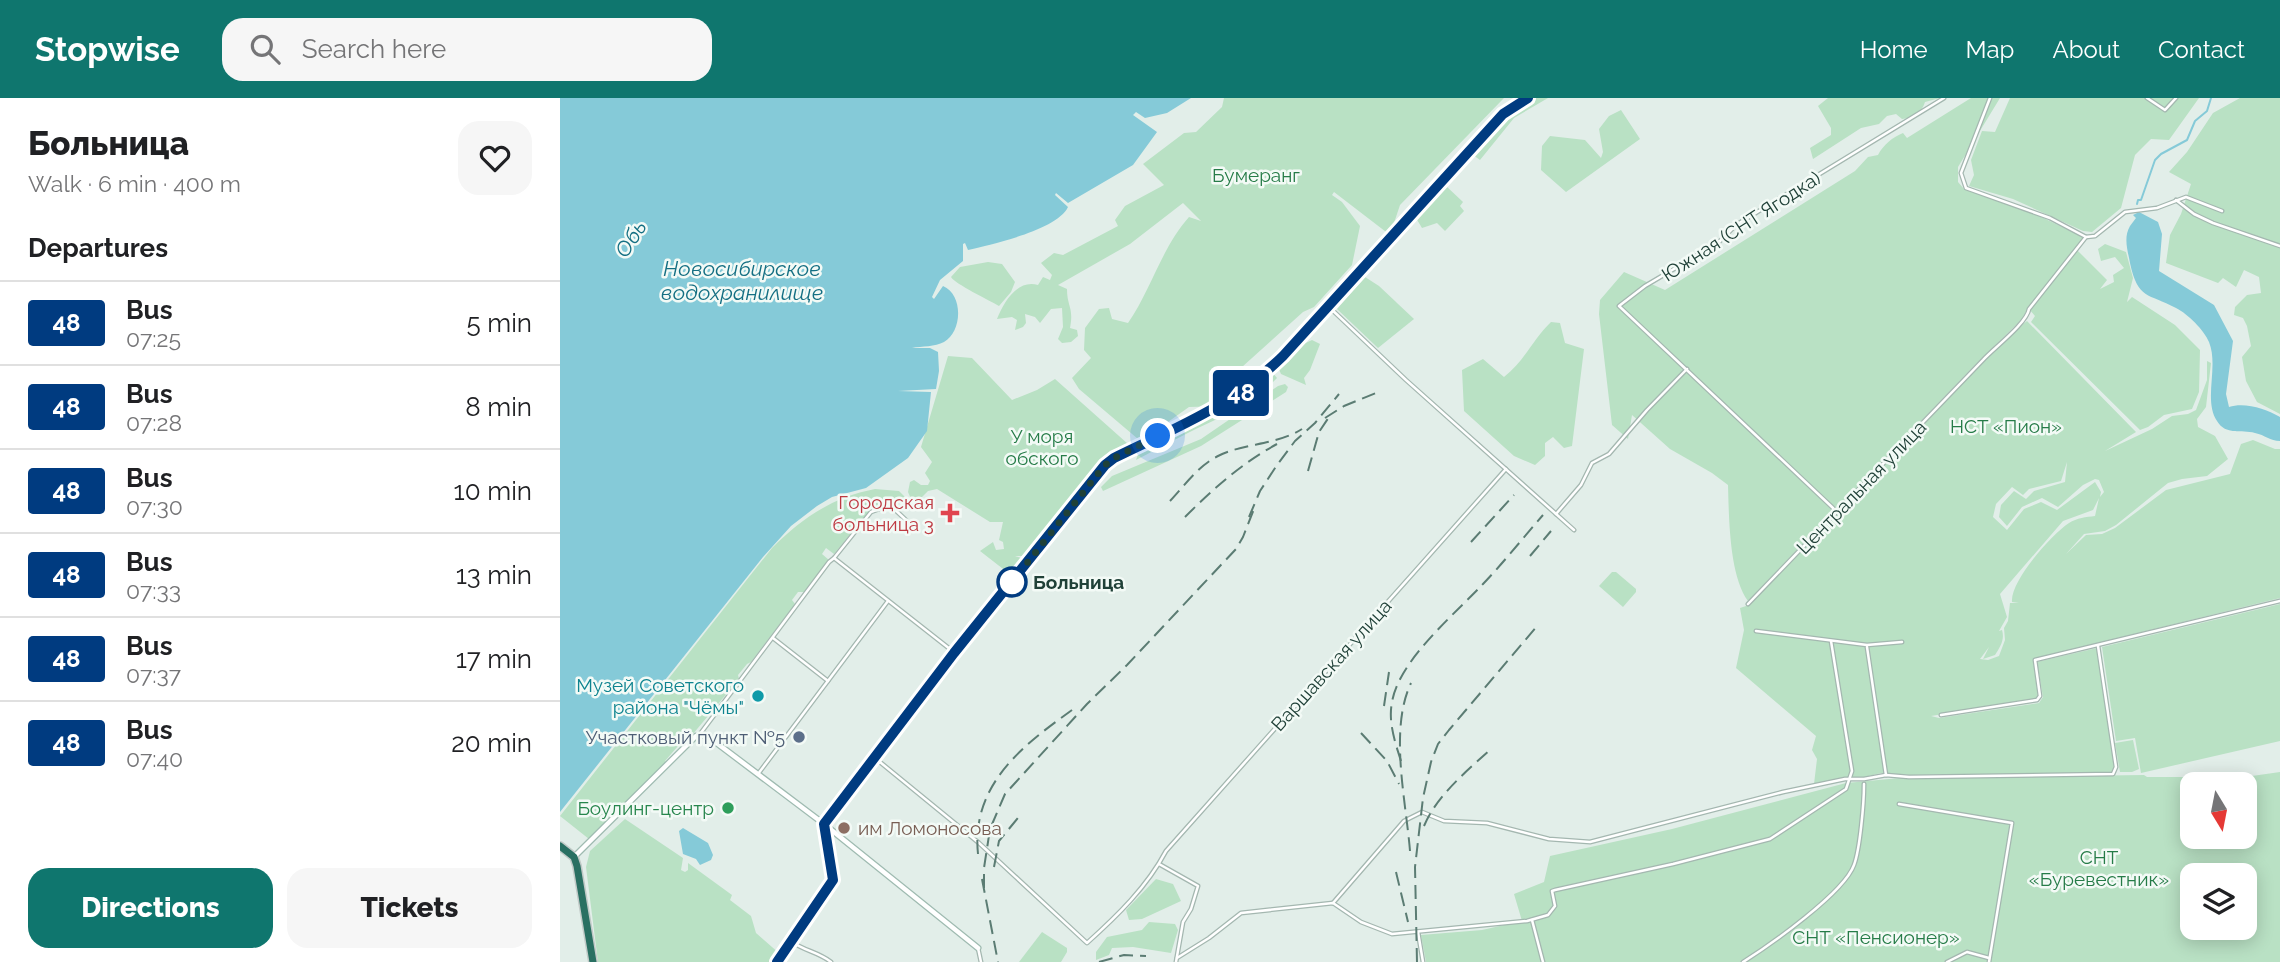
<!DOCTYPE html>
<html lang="en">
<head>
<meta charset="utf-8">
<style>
  :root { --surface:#fff; --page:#f6f6f6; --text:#202124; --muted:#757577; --line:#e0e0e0; --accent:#0f766e }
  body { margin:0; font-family:Raleway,sans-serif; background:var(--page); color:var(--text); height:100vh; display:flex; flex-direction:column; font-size:26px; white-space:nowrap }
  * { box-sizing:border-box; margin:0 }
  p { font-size:23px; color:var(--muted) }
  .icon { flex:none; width:38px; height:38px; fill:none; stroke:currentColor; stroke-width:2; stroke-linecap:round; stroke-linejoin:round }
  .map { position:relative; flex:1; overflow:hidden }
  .side { display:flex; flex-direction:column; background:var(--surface); width:560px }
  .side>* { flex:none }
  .badge { padding:0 14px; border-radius:5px; font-size:24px; line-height:46px }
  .needle { width:46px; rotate:170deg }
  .controls { position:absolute; left:1620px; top:674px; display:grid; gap:14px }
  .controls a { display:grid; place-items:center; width:77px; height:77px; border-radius:14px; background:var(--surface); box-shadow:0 4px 18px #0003; font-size:35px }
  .you { position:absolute; width:35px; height:35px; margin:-18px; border:5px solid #fff; border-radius:50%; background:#1a73e8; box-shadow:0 0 0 10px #1a73e833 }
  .map>.badge { position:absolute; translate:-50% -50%; box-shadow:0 0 0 4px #fff }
  h2 { padding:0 28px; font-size:26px; line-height:63px }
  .round { display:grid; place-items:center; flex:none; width:74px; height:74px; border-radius:21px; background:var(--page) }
  .summary { display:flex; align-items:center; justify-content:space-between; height:119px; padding:0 28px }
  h1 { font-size:33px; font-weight:800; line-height:52px }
  .cta { display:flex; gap:14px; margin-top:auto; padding:14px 28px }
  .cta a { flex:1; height:80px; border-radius:21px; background:var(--accent); color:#fff; font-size:28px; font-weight:800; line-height:80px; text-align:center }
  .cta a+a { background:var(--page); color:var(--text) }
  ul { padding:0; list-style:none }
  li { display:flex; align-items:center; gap:21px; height:84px; padding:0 28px; border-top:2px solid var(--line) }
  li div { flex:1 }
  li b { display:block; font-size:26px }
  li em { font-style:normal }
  li .badge { min-width:77px; font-weight:700; text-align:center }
  header { display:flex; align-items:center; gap:42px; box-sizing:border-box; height:98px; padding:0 35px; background:var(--accent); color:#fff }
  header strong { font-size:33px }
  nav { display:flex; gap:38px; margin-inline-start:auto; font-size:24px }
  .search { width:490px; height:63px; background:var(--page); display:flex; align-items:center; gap:18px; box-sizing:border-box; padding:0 24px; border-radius:21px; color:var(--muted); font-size:26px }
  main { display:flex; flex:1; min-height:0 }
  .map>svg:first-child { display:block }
</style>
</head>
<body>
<header>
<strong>Stopwise</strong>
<div class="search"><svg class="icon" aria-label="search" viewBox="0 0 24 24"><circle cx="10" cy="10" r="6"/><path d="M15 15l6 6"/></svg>Search here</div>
<nav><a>Home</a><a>Map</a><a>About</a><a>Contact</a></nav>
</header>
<main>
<section class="side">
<div class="summary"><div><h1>Больница</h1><p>Walk · 6 min · 400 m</p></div><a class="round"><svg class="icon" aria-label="heart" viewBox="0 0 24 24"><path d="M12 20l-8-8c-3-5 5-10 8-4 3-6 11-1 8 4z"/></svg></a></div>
<h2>Departures</h2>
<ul>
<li><span class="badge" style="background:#003b80;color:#fff">48</span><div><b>Bus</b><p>07:25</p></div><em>5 min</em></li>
<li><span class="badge" style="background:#003b80;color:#fff">48</span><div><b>Bus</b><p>07:28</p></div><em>8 min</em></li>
<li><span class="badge" style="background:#003b80;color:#fff">48</span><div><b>Bus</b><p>07:30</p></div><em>10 min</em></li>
<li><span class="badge" style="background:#003b80;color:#fff">48</span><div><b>Bus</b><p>07:33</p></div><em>13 min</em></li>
<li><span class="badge" style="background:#003b80;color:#fff">48</span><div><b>Bus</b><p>07:37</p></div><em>17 min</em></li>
<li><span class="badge" style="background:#003b80;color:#fff">48</span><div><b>Bus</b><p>07:40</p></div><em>20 min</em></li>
</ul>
<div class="cta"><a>Directions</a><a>Tickets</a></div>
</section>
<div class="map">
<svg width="1720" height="864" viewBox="0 0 1720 864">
  <rect width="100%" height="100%" fill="#e2eee9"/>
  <g fill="#b9e1c4" fill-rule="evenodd">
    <path d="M664,0h280l-104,107 -10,30 -56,-43 -2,3 10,7 18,24 -8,39 -38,42 -11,5 -71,64 -9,30 -34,1 -31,22 -20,10 -59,-50 -7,-11 19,-20 -7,-8 1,-22 14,-19 10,-1 3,11 16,4c23,-33 34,-76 61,-106l12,4 -18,-18 -53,41 -72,41 9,4c0,18 7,18 3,39l7,2 1,6 -7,6 -9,1 -4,-4 5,-12 -1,-19 -11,1 -11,14 -5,-6 -10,-3 1,9 -3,4 -8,3 2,-10 -5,-3 -15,2c7,-18 21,-40 41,-34l5,-8 7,3 2,-5 -11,-12 13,-10 9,2 55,-29 -3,-6 10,-14 39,-21 -21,-21 41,-31 12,-1 26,-25z"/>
    <path d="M976,0h12l-34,20 -34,42 -7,-5 36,-40z"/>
    <path d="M1268,0h112l-15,4c-3,11 -13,16 -23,17l-6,-5 -9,2 -8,8 -18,4 -48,31 -3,-11 21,-13v-7l-13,-22z"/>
    <path d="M1411,0h29l-42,69v15l6,7 50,15 69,33 -7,12 31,31 -7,9 14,-7 -1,-7 11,-7 -9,-11 -14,4 -3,-12 7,-5 21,8 7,26 -6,24 5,-5 43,28 25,25 -1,42 -7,17 -28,6 -16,12 -8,3 -109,-108 4,-6 -7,-8 -6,11 -50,49 -224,233c-19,-26 -19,-84 -20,-116l-16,-12 -42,-24 -38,-34 -4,24 -16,-14 -13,-111 1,-14 24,-28 41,18 190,-119 13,-14 10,-2c5,-10 15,-18 25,-22l4,5z"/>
    <path d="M1450,0h189l-30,42 -18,-1 -16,16 -14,53 -29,24 -9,-1 -70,-32 -44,-13 5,-11 -3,-15 11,-29 13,1z"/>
    <path d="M1680,0h40v316l-23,-12 -11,-21 -4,-24 9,-11 -4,-20 -4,-8 -9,-3 1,-8 12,-12 14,-2 -2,-16 -15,-7 -8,17 -13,-9 -5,5 -52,-20 4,-28 11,-21 10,-30 -22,-12 18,-20 26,-39z"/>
    <path d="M1061,12l19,29 -74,53 -25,-22 1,-24 8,-10 35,4 16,18 2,-6 -4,-23 10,-13z"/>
    <path d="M886,88l17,16 -3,4 4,5 -19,20 -8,-8 -15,5 -6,-10z"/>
    <path d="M428,164l14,2 13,18 -4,10 -12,14c-10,-6 -44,-22 -48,-29l9,-10z"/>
    <path d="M805,179l14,9 35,33 -36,29 -41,-39z"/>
    <path d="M1467,223l109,111 -31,19 47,-22 20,-13 16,-2 8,-4 11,-30v-19l4,2 -5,44 -9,12 1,8 17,9 13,23 -21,17 -25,3 -14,4 -52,42 -11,6 -21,3 -18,20 20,-19 16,-1 13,-6 51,-38 64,-16 11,-30 12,-4 22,9h5v149l-247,61 5,37 -2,3 -105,17 8,2 100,-15 4,-6 -6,-35 60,-14 18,123 -3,2 -203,2 -28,-2 -25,6 -10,-1 -32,6 3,-25 -5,-9 4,-14 -80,-68 8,-38 -4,-22 6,-2 261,-269zM1507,364l-2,20 -31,9 -8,8 -12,-8 -13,14 -2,12 8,9 15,-19 20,-9 16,9 25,-22 12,-6 4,1 5,12 -4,5 1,-5 -6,-10 -38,28 -16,-8 -17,7 -17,21 -14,-13 3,-13 16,-17 11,8 6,-6 32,-8zM1539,400l-4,18c-9,1 -18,2 -26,7 -17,11 -59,58 -57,79l7,1h-9l-2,18 -4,7 1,12 -6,16 -11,4 -8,-1 9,-12 -6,12 12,-4c5,-8 10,-15 7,-25l-3,1 8,-14 -7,-23 63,-73 30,-11z"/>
    <path d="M991,224l9,1 5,20 19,6 -12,97 -8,2 -11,-11 -8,6v13l-10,9 -21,-9 -50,-45 -2,-41 21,-11 21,18c20,-15 29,-38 47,-55z"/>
    <path d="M752,242l8,4 -10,26 -6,8 2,7 -25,-11 -3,-7 17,-19z"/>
    <path d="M388,258l24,2 40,42 25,-10 18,-11 73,65 -30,19 -69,93h-14l15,5 -18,6 -5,5 -27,-21 13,-9 3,8 8,-1 -1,-7 -4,-2 4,-18h-13l-53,-33 -9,2 -11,11 -6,-3 -3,-7 2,-10 4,-2 7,5h7l2,-4 -5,-8 7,-11 -11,-15z"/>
    <path d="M712,274l5,6c-26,28 -59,40 -93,57 -16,8 -32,17 -48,25l4,-12c47,-23 90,-43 132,-76z"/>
    <path d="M725,286l3,3 -2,5 -85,54 -98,45 -2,-4 11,-11 89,-37 77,-53z"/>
    <path d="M315,391l24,2 8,8 -33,9 -6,5 -34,41 -8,-6 -4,6 7,6 -25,32h-6l-6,8 3,4 -44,58 -4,2 -9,11 1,4 -57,68 -4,-1 -13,15 2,2 -78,76 -29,-23 212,-268c30,-30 61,-51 103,-59z"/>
    <path d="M1052,474h4l20,17v3l-13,15 -24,-21z"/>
    <path d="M1720,506v137l-139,32 -6,-35 -19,3 -14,-94z"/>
    <path d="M1573,642l6,29 -7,3h-12l-5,-29z"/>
    <path d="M1720,674v190h-854l-5,-27 61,-5 40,-9 -8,-27 30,-12 6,-26 122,-27 174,-46 54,-5 244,-3 3,2h98zM1633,686h52v52h-52zM1633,777h52v53h-52z"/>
    <path d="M65,721l58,39 -2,12 4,2 3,-2v-7l44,32 -2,5 21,16 5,17 24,21 -4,8h-178l-12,-95 4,-16z"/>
    <path d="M596,781l17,5 8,17 -39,18 -13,1 -3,-10z"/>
    <path d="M589,824l26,2 3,6 -7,23 -38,-6 -21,1 -3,7 -13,5v-8l11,-15 35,-7z"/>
    <path d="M482,834l25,16v4l-6,10h-42z"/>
  </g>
  <g fill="#85cad8">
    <path d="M0,0h631l-24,15 -22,5 -9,-6 -3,3 24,17 -24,33 -65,38 -12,-10 -1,2 13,12c-11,23 -75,37 -100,43l-3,-7 -2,1v17l-23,19 -8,17 2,2 9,-13c21,9 19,46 1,56 -9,5 -22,4 -32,6h18l8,4 1,19 -3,18 -38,2 33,1 -4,39 -19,27 -42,30 -34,9 -15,9 -26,20 -28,31 -203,255z"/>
    <path d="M1579,114l19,10 4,12 -3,37 55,34 19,36 -7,53 3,13c16,-5 37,2 51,10v24c-10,0 -15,-6 -25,-8 -14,-4 -29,3 -38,-12 -14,-21 2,-54 -8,-79 -5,-12 -21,-28 -33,-34 -28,-15 -38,-8 -46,-45 -2,-12 -7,-25 0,-37 2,-3 4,-5 6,-8l-3,-3z"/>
    <path d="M123,730l25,15 5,12 -2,5 -11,5 -4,-6 -13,-5 -4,-23z"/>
  </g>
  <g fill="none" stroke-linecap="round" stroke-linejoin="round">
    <path stroke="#85cad8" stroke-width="2" d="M1577,106l1,-4h3l14,-40 6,-6 26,-14 8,-19 12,-10 4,-13"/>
    <g stroke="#a4b7b0" stroke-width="5">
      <g id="street">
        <path d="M1587,0l18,12 11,-12"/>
        <path d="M1616,102l18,14 19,9 67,23"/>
        <path d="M1526,139l9,-1 30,-24 32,-4 29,-11 36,14"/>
        <path d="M768,208l78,74 168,150"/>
        <path d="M1273,410l-214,-202 26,-20 73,-43 18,-18 208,-127"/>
        <path d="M996,416l25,-29 11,-22 17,-9 38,-44 40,-41"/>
        <path d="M274,460l121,95"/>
        <path d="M1188,506c78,-82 157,-163 235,-244 11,-12 44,-37 46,-51l57,-72 -36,-19 -84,-30 -5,-15 29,-75"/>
        <path d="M1196,533l111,14 35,-3"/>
        <path d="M213,540l55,43"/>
        <path d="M1307,549l19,128"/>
        <path d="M1381,617l96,-15 3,-4 -5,-36 245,-59"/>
        <path d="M140,636l129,-172 5,-4 37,-46 19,-7 17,16"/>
        <path d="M315,660l104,85 108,100c30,-27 60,-56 79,-92l340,-382"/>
        <path d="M198,676l130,-173"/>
        <path d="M1339,706l113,19 -23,139"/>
        <path d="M599,766l39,22 -7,23 -8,13 -7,40"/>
        <path d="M773,805l71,-82 18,-9 22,9 43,2 62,16 41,3 193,-50 62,-13h19l22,-4 23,2 204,-3 3,-7 -18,-121"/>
        <path d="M972,822l11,42"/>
        <path d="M858,834l5,30"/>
        <path d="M232,844c13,9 26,10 39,20"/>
        <path d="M418,850l3,14"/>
        <path d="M617,860l32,-20 32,-25 92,-10 28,19 31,12 135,-13 21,-6 7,-9 -3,-15 3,-1 118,-26 97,-25 76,-50 6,-18 -21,-130"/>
        <path d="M1183,864c27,-17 101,-69 111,-97 6,-16 10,-62 10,-81"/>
        <path d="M1387,864l20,-10 22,6"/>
      </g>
    </g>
    <g stroke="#9fbbb1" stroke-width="7">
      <g id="secondary">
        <path d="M14,759l122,-121 10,-1 118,89 154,124"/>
        <path d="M217,864l56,-82 -9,-56 131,-171 150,-188 9,-7c60,-30 121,-54 169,-102l220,-242 25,-16"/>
      </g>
    </g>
    <g stroke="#c1cac7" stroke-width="10">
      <path id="highway" d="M0,748l14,11 3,9 16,96"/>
    </g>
    <use href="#street" stroke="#fff" stroke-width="2.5"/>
    <use href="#secondary" stroke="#fff" stroke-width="4.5"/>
    <use href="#highway" stroke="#297062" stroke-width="7"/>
    <g stroke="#5b7c73" stroke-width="2" stroke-dasharray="14 7" stroke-linecap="butt">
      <path d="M765,320l19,-12 32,-13"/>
      <path d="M748,373l11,-39 10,-15"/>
      <path d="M610,403c15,-16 28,-35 48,-45 26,-13 59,-11 84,-27"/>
      <path d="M625,419c28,-28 57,-54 92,-73"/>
      <path d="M689,419l11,-26 17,-26 18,-24 20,-18 24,-29"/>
      <path d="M911,444l43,-47"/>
      <path d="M970,458l21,-25"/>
      <path d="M824,608l5,-34"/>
      <path d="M801,635l26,28 12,23"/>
      <path d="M841,663c-6,-19 -13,-39 -9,-59 7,-42 63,-88 91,-118 21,-22 40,-46 60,-69"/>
      <path d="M864,728c13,-31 43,-55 68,-78"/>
      <path d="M850,753c-4,-50 -21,-122 1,-168"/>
      <path d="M418,756c-7,-69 44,-108 94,-144"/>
      <path d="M434,769l5,-26 23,-28"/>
      <path d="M836,774l12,50"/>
      <path d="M422,781l16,83"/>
      <path d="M424,790v-20l6,-39 15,-35 82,-90 40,-39 109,-116 7,-12 11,-28"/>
      <path d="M539,864l25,-7 22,1"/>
      <path d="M857,864l-2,-95 8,-69 8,-36 7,-18 11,-14 89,-105"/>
    </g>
  </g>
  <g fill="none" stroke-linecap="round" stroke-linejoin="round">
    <g stroke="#fff" stroke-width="16">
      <path id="line" d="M217,864l56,-82 -9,-56 130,-171 151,-188 9,-7c63,-31 118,-52 169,-102l220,-242 25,-16"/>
    </g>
    <use href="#line" stroke="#003b80" stroke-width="10"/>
    <path stroke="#204138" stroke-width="7" stroke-dasharray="0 12.6" d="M452,484l93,-117 9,-7 44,-22"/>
  </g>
  <path fill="#e0444e" stroke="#f3faf6" stroke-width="2.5" d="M386.5 404.5h7v7h7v7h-7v7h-7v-7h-7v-7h7z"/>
  <circle fill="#fff" stroke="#003b80" stroke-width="3.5" cx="452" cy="484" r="14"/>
  <circle fill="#0f9aa8" stroke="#f3faf6" stroke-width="2.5" cx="198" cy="598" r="7"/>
  <circle fill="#5c6f8a" stroke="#f3faf6" stroke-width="2.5" cx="239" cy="639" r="7"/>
  <circle fill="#2e9e5b" stroke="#f3faf6" stroke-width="2.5" cx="168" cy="710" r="7"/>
  <circle fill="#8d6e63" stroke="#f3faf6" stroke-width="2.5" cx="284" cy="730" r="7"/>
  <g text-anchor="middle" stroke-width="5" stroke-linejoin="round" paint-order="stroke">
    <g font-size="19" fill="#267c48" stroke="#f3faf6">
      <text x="696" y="84">Бумеранг</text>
      <text x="1446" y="335">НСТ «Пион»</text>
      <text x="482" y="345">У моря<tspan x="482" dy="22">обского</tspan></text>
      <text x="1539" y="766">СНТ<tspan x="1539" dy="22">«Буревестник»</tspan></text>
      <text x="1316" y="846">СНТ «Пенсионер»</text>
    </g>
    <g font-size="19" fill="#204138" stroke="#f3faf6">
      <text transform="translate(1181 128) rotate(-33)" y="7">Южная (СНТ Ягодка)</text>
      <text transform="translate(1301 389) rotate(-46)" y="7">Центральная улица</text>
      <text transform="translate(771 567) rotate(-48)" y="7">Варшавская улица</text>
    </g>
    <g font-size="19" fill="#be3a42" stroke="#f3faf6" text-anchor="end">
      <text x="374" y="411">Городская<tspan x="374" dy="22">больница 3</tspan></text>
    </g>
    <g font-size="19" font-weight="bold" fill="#204138" stroke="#f3faf6" text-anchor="start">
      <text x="473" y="491">Больница</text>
    </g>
    <g font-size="19" fill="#0d838f" stroke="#f3faf6" text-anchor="end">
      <text x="184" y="594">Музей Советского<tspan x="184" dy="22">района "Чёмы"</tspan></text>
    </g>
    <g font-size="19" fill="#4e5e75" stroke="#f3faf6" text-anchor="end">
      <text x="225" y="646">Участковый пункт №5</text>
    </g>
    <g font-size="19" fill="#27864d" stroke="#f3faf6" text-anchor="end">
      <text x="154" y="717">Боулинг-центр</text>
    </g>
    <g font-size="19" fill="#785e54" stroke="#f3faf6" text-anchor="start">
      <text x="298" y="737">им Ломоносова</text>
    </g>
    <g font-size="21" font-style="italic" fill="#146f83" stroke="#f3faf6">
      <text transform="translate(71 141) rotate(-57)" y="7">Обь</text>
      <text x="182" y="178">Новосибирское<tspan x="182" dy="24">водохранилище</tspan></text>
    </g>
  </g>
</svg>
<div class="controls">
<a><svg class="needle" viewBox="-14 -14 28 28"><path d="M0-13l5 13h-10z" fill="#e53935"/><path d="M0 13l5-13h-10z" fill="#757577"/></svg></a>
<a><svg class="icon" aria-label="layers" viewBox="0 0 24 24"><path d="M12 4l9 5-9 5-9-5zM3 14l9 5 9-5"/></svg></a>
</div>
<div class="you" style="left:598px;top:338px"></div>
<b class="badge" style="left:681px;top:295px;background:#003b80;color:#fff">48</b>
</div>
</main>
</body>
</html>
